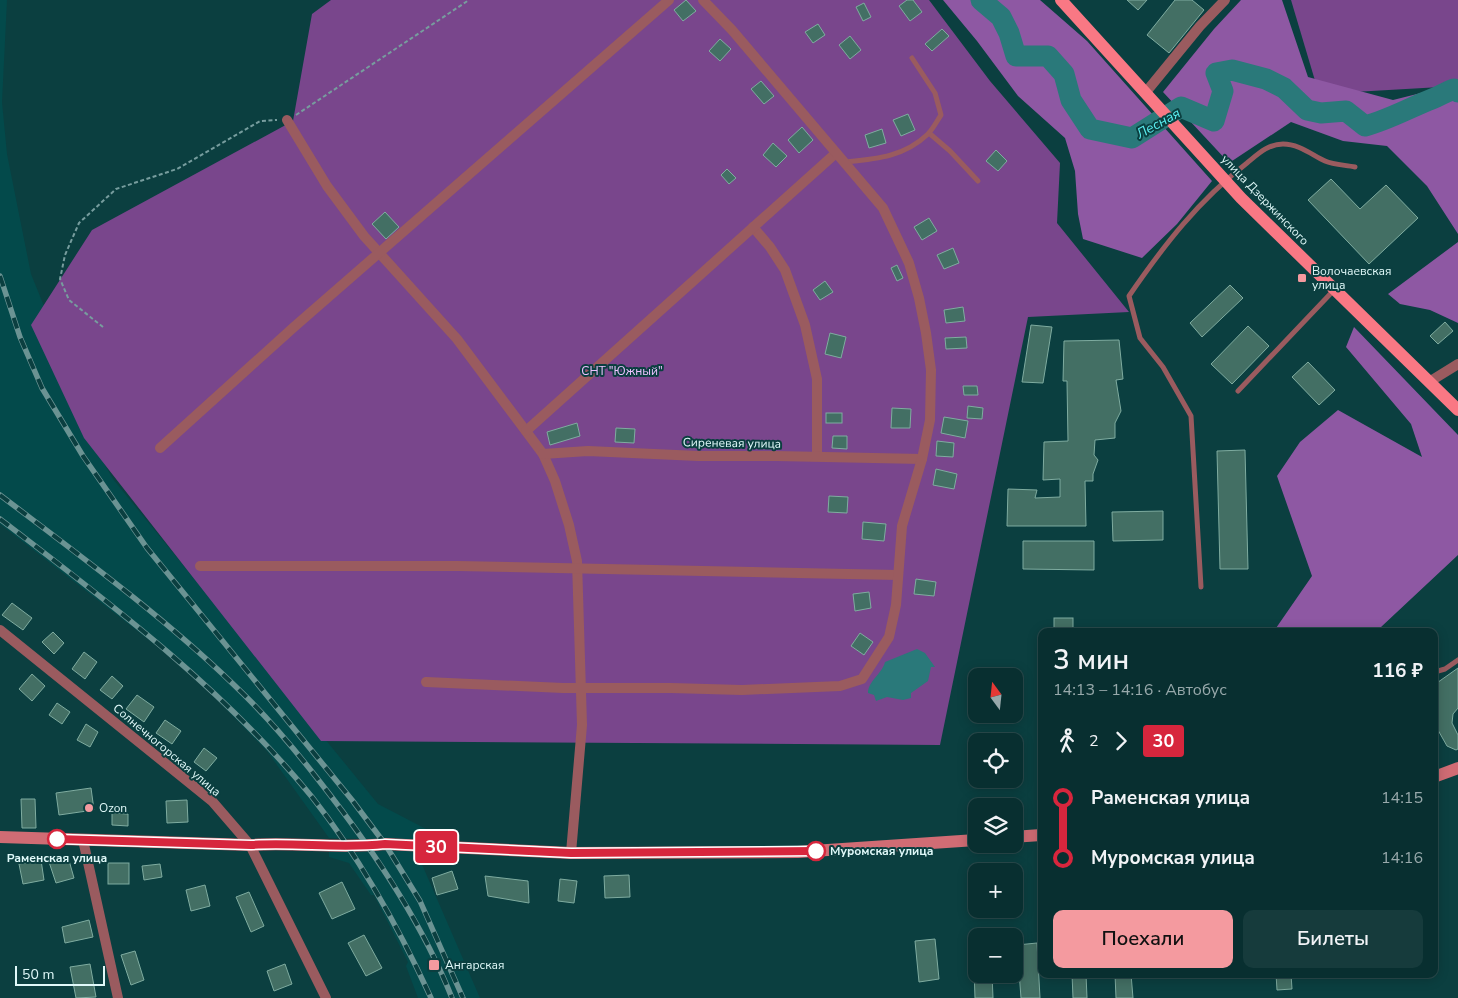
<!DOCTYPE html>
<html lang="ru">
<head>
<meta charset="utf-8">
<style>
  :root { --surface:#082f30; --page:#163b3c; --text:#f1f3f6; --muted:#98a9ab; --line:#294a4c; --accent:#f49a9f }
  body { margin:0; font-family:"Nunito Sans",sans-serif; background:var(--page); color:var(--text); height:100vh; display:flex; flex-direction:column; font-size:19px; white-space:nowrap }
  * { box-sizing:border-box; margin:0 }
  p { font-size:16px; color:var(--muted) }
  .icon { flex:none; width:28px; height:28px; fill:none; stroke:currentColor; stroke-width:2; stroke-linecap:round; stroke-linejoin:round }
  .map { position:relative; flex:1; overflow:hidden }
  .panel { position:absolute; left:1038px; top:628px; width:400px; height:350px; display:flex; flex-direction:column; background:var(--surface); border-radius:10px; box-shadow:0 2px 12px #0003,0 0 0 1px var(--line) }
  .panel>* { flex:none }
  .badge { padding:0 10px; border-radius:4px; font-size:18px; line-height:32px }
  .needle { width:32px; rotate:345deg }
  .controls { position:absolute; left:968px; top:668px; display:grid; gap:10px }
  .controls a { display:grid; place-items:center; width:55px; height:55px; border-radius:10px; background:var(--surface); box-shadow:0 2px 12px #0003,0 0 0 1px var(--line); font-size:25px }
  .scale { position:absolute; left:15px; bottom:12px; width:90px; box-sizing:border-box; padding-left:5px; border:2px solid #e0f9f9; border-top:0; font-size:14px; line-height:18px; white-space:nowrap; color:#e0f9f9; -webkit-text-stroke:4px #0b3f40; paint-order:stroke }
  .map>.badge { position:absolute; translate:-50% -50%; box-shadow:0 0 0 2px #fff }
  .legs { display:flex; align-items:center; gap:8px; height:55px; padding:0 15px; font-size:16px }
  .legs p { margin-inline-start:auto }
  .summary { display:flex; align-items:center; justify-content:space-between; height:85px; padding:0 15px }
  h1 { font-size:28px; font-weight:600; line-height:38px }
  .button { display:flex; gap:10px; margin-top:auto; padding:10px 15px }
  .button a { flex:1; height:58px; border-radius:10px; background:var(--accent); color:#111; font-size:20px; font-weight:600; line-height:58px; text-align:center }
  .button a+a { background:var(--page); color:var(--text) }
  ul { padding:0 15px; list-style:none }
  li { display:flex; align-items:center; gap:18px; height:60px; font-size:19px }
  li i { display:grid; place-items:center; width:8px; height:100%; margin:0 6px; background:currentColor }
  li i::after { content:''; width:12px; height:12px; margin:-6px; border:4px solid; border-radius:50%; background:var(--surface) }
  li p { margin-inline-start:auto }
  li:first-child i { background:linear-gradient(#0000 50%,currentColor 0) }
  li:last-child i { background:linear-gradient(currentColor 50%,#0000 0) }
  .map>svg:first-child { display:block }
</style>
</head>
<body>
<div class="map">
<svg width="1458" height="998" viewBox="0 0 1458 998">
  <rect width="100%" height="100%" fill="#0b3f40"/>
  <g fill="#034a4b">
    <path d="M0,0h7l-5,102 5,52 24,120 15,37 14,75 53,93 265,325 52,27 1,7 -20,2 -82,-2 -62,-87 -78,-80 -189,-147z"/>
    <path d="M329,845l85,1 66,152h-62l-12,-32 2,-4 -34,-67h-3l-22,-32 -20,-6z"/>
  </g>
  <g fill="#79468c">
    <path d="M331,0h598l61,81 70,82 -3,60 72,89 -101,5 -88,428 -619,-4 -237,-303 -53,-113 61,-95 201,-109 19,-107z"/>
    <path d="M1291,0h167v86l-139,8z"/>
  </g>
  <g fill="#8e58a3">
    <path d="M943,0h97l47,41 125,140 -35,43 -35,34 -59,-19 -5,-25 -3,-43 -10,-33 -47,-42 -41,-55z"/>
    <path d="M1241,0h41l26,77 85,23 36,-9 29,-2v145l-31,-48 -40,-40 -44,-5 -52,-19 -62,41 -66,-71 51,-63z"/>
    <path d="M1458,242v81l-28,-13 -30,-6 -12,-10z"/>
    <path d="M1354,327l104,108v120l-77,72 -1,4h-106l38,-55 -35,-100 23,-34 38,-32 84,47 -11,-33 -65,-77z"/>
  </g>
  <path fill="#2a797a" d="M917,649l8,4 10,14h-4l-3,14 -17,12v5l-8,2 -16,-3 -11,4 -2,-6 -6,-2c0,-12 14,-19 17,-31z"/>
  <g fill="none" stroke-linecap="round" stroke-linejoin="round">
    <path stroke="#2a797a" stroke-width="21" d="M981,0l20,17 8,16 7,23h32l16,18 7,26 19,29 42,9 49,-31 33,14 9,-30 -7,-18 16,-3 34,9 18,9 23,22 14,3 25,-2 19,15c23,-6 44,-18 67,-27 8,-3 13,-7 22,-10l4,3"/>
  </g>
  <g fill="#436f64" stroke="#7faca0">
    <path d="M686,0l10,11 -13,10 -9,-11z"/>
    <path d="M907,0h6l9,12 -12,9 -11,-15z"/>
    <path d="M1127,0h20l-9,10z"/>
    <path d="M1175,0h17l12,10 -35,43 -22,-18z"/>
    <path d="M864,3l7,14 -8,4 -7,-14z"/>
    <path d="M818,24l7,11 -12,8 -8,-11z"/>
    <path d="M942,29l7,7 -17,15 -7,-7z"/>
    <path d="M850,36l11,14 -11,9 -11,-14z"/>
    <path d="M720,39l11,10 -11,12 -11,-10z"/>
    <path d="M761,81l13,15 -10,8 -13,-15z"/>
    <path d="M908,114l7,16 -14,6 -8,-16z"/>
    <path d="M802,127l11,13 -14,13 -11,-13z"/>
    <path d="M882,129l4,14 -17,5 -4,-13z"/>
    <path d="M773,143l14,13 -11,11 -13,-12z"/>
    <path d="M996,150l11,11 -9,10 -12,-10z"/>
    <path d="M727,169l9,9 -7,6 -8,-9z"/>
    <path d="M1331,179l29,30 26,-24 32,33 -49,46 -61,-64z"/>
    <path d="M385,212l14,15 -13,12 -14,-15z"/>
    <path d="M929,218l8,13 -15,9 -8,-13z"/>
    <path d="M953,248l6,15 -15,6 -7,-14z"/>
    <path d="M897,265l6,13 -6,3 -6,-13z"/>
    <path d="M825,281l8,11 -13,8 -7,-10z"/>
    <path d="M1230,285l13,13 -41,39 -12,-14z"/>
    <path d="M963,307l2,14 -19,2 -2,-13z"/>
    <path d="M1445,322l8,9 -15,13 -8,-8z"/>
    <path d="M1031,325l21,2 -9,56 -21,-1z"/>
    <path d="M1248,326l21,20 -37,38 -21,-20z"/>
    <path d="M830,333l16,4 -5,21 -16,-4z"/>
    <path d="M966,337l1,11 -21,1 -1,-11z"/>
    <path d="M1119,340l4,39 -7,1 5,31 -6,12v15l-20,2 -1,15 4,5 -5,14v7h-8l1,45h-79l1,-37 29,1 -2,8 25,-1v-18l-17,1 1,-38 24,-1 -1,-60h-4l1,-40z"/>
    <path d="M1308,362l27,28 -16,15 -27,-28z"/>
    <path d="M963,386h14l1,9h-14z"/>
    <path d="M968,406l15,2 -1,11 -15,-1z"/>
    <path d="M892,408l19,1 -1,19h-19z"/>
    <rect x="826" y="413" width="16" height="10"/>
    <path d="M944,417l24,4 -3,17 -24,-5z"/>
    <path d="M577,423l3,13 -30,9 -3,-13z"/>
    <path d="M616,428l19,1 -1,14 -19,-1z"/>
    <path d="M833,436h14v13l-15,-1z"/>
    <path d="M937,441l17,2 -1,14 -17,-1z"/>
    <path d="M1245,450l3,119h-28l-3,-118z"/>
    <path d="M936,469l21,5 -3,15 -21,-4z"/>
    <path d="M829,496l19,1 -1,16 -19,-1z"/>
    <path d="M1163,511v29l-50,1 -1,-29z"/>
    <path d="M863,522l23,2 -2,17 -22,-2z"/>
    <path d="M1023,541h71v29l-71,-1z"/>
    <path d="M916,579l20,3 -2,14 -20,-2z"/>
    <path d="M869,592l2,16 -16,3 -2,-17z"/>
    <path d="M12,603l20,15 -9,12 -21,-15z"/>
    <rect x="1054" y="618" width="19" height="13"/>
    <path d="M53,632l11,11 -10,11 -12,-12z"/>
    <path d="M860,633l13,9 -9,13 -13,-9z"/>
    <path d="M84,652l13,10 -12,17 -13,-10z"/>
    <path d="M1458,668v40l-5,6 -1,9 6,12v14l-2,1 -9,-4 -13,-23v-38z"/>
    <path d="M32,674l13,12 -13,15 -13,-12z"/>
    <path d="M112,676l11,10 -11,13 -12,-9z"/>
    <path d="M137,695l17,12 -10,15 -18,-13z"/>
    <path d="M57,703l13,9 -8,12 -13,-9z"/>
    <path d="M165,720l16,11 -9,13 -16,-11z"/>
    <path d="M86,724l12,8 -8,15 -13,-7z"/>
    <path d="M204,748l13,10 -11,13 -12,-9z"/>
    <path d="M91,788l3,22 -35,5 -3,-22z"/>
    <path d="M21,799h14l1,29h-14z"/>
    <path d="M187,800l1,22 -21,1 -1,-22z"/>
    <path d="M112,813l16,1v12l-16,-1z"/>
    <path d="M68,857l6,21 -18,5 -7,-21z"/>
    <path d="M41,860l3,20 -21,4 -4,-20z"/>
    <rect x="108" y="863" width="21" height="21"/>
    <path d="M160,864l2,13 -18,3 -2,-14z"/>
    <path d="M452,871l6,18 -21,6 -5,-17z"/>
    <path d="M629,875l1,22 -25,1 -1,-22z"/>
    <path d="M485,876l43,5 1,22 -41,-7z"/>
    <path d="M560,879l17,2 -3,22 -16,-2z"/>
    <path d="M342,882l13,27 -23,10 -13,-26z"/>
    <path d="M205,885l5,21 -19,5 -5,-21z"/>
    <path d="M249,892l15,34 -13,6 -15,-35z"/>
    <path d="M89,920l4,17 -28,6 -3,-16z"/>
    <path d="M364,935l18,33 -16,8 -18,-33z"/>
    <path d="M935,939l4,40 -20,3 -4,-41z"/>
    <path d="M976,941v33h16l1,24h-18l-2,-56z"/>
    <path d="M1037,943l3,55h-19l-4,-53z"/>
    <path d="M135,951l9,29 -13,5 -10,-30z"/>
    <path d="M90,964l6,33 -20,1 -6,-31z"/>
    <path d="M285,964l7,20 -18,7 -7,-20z"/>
    <path d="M1072,974h14l1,24h-14z"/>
    <path d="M1115,974h16l2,24h-17z"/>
    <path d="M1276,974h15l1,15 -15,1z"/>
  </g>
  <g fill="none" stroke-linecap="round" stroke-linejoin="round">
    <g stroke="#779d9e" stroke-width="2" stroke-dasharray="4 2.5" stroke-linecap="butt">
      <path d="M296,115l173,-115"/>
      <path d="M103,327l-34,-27 -9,-21 5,-24 14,-32 37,-34 61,-20 83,-48 17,-1"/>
    </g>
    <g stroke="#9a5b5f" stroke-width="5">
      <path d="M929,133l21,18 28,30"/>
      <path d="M845,162c31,-3 59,-5 83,-28 5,-5 9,-13 13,-19l-6,-22 -23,-35"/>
      <path d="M1238,391l96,-101"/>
      <path d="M1201,587l-10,-171 -28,-49 -23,-29 -11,-42c35,-51 69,-95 118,-133 11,-9 21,-19 36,-19 16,0 29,11 42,17 9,4 21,4 30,6"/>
      <path d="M1434,667l4,4 7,-2 13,-9"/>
    </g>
    <g stroke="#9a5b5f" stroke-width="10">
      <path d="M1146,92l54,-66 25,-26"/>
      <path d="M287,120l40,66 37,50 93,103 86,115 12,27 14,44 8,36 5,164 -11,128"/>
      <path d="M753,227l17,20 15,23 20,55 12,54v77"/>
      <path d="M1429,382l29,-18"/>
      <path d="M526,431l310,-278"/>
      <path d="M160,448l134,-121 375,-327"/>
      <path d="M543,454l45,-3 110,5h78l146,3"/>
      <path d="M200,566h258l440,9"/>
      <path d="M0,630l212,171 38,44 76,153"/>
      <path d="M426,682l137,6h108l71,2 98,-4 22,-7 27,-42 7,-32 6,-79 20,-67 8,-39 1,-50 -5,-37 -7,-35 -10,-35 -26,-55 -151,-178 -29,-30"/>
      <path d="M83,840l35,158"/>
    </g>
    <g stroke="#d06c74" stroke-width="12">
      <path d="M1434,777l24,-9"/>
      <path d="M0,837l251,8c44,-3 90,4 134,-1l186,9 227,-1 178,-12"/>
      <path d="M1014,837l27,-2"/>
    </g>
    <path stroke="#f97884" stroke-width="12" d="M1061,0l180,198 217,212"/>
    <g stroke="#6b9393" stroke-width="5.5">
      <g id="rail">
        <path d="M0,276l20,61 22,51 41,68 64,92 205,252 33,44 35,57 43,97"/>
        <path d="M0,495c79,60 160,119 232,188 33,31 61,64 88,99 52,66 101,138 132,216"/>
        <path d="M0,519c111,85 224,170 312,278 48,61 87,131 119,201"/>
      </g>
    </g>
    <use href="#rail" stroke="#0b3f40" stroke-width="4" stroke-dasharray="11" stroke-linecap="butt"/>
  </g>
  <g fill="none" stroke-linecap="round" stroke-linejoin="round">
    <g stroke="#fff" stroke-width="11">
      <path id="line-1" d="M57,839l194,6c44,-3 90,4 134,-1l186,9 245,-2"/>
    </g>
    <use href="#line-1" stroke="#d7263d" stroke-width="8"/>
  </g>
  <g fill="#f49a9f" stroke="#0b3f40" stroke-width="2">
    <rect x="1297" y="273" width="10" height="10" rx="2.5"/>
    <circle cx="89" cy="808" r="5"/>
    <rect x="428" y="959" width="12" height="12" rx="2.5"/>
  </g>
  <g fill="#fff" stroke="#d7263d" stroke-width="2.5">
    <circle cx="57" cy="839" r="9"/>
    <circle cx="816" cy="851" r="9"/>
  </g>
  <g text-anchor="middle" stroke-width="4" stroke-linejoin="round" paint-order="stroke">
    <g font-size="12" fill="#e0f9f9" stroke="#0b3f40">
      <text transform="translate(1265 200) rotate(46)" y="4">улица Дзержинского</text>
      <text transform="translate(732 443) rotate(1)" y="4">Сиреневая улица</text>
      <text transform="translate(167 750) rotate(40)" y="4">Солнечногорская улица</text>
    </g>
    <g font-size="12" fill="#e0f9f9" stroke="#0b3f40" text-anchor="start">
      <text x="1312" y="275">Волочаевская<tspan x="1312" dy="14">улица</tspan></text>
      <text x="99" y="812">Ozon</text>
      <text x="445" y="969">Ангарская</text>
    </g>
    <g font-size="12" fill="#eec3ff" stroke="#0b3f40">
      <text x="622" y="375">СНТ "Южный"</text>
    </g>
    <g font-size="12" font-weight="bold" fill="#e0f9f9" stroke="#0b3f40" text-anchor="start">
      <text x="830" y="855">Муромская улица</text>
      <text x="57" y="862" text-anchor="middle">Раменская улица</text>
    </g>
    <g font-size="14" font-style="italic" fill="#5aeef0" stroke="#0b3f40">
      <text transform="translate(1158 123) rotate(-29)" y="5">Лесная</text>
    </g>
  </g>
</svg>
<div class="controls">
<a><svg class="needle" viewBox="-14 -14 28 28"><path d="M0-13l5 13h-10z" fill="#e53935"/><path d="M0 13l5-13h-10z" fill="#98a9ab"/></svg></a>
<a><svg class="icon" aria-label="locate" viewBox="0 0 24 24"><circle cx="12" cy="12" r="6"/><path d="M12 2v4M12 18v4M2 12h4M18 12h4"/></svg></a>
<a><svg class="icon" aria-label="layers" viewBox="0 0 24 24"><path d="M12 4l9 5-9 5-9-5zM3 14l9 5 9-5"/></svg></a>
<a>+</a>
<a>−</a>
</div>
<div class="scale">50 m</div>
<b class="badge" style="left:436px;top:847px;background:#d7263d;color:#fff">30</b>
<section class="panel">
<div class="summary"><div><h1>3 мин</h1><p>14:13 – 14:16 · Автобус</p></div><b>116 ₽</b></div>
<div class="legs"><svg class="icon" aria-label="walk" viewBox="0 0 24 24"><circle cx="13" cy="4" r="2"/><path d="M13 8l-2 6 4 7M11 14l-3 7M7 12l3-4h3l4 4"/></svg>2<svg class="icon" aria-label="forward" viewBox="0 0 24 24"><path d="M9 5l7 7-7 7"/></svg><b class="badge" style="background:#d7263d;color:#fff">30</b></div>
<ul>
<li><i style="color:#d7263d"></i><b>Раменская улица</b><p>14:15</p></li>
<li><i style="color:#d7263d"></i><b>Муромская улица</b><p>14:16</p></li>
</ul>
<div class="button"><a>Поехали</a><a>Билеты</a></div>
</section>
</div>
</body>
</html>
